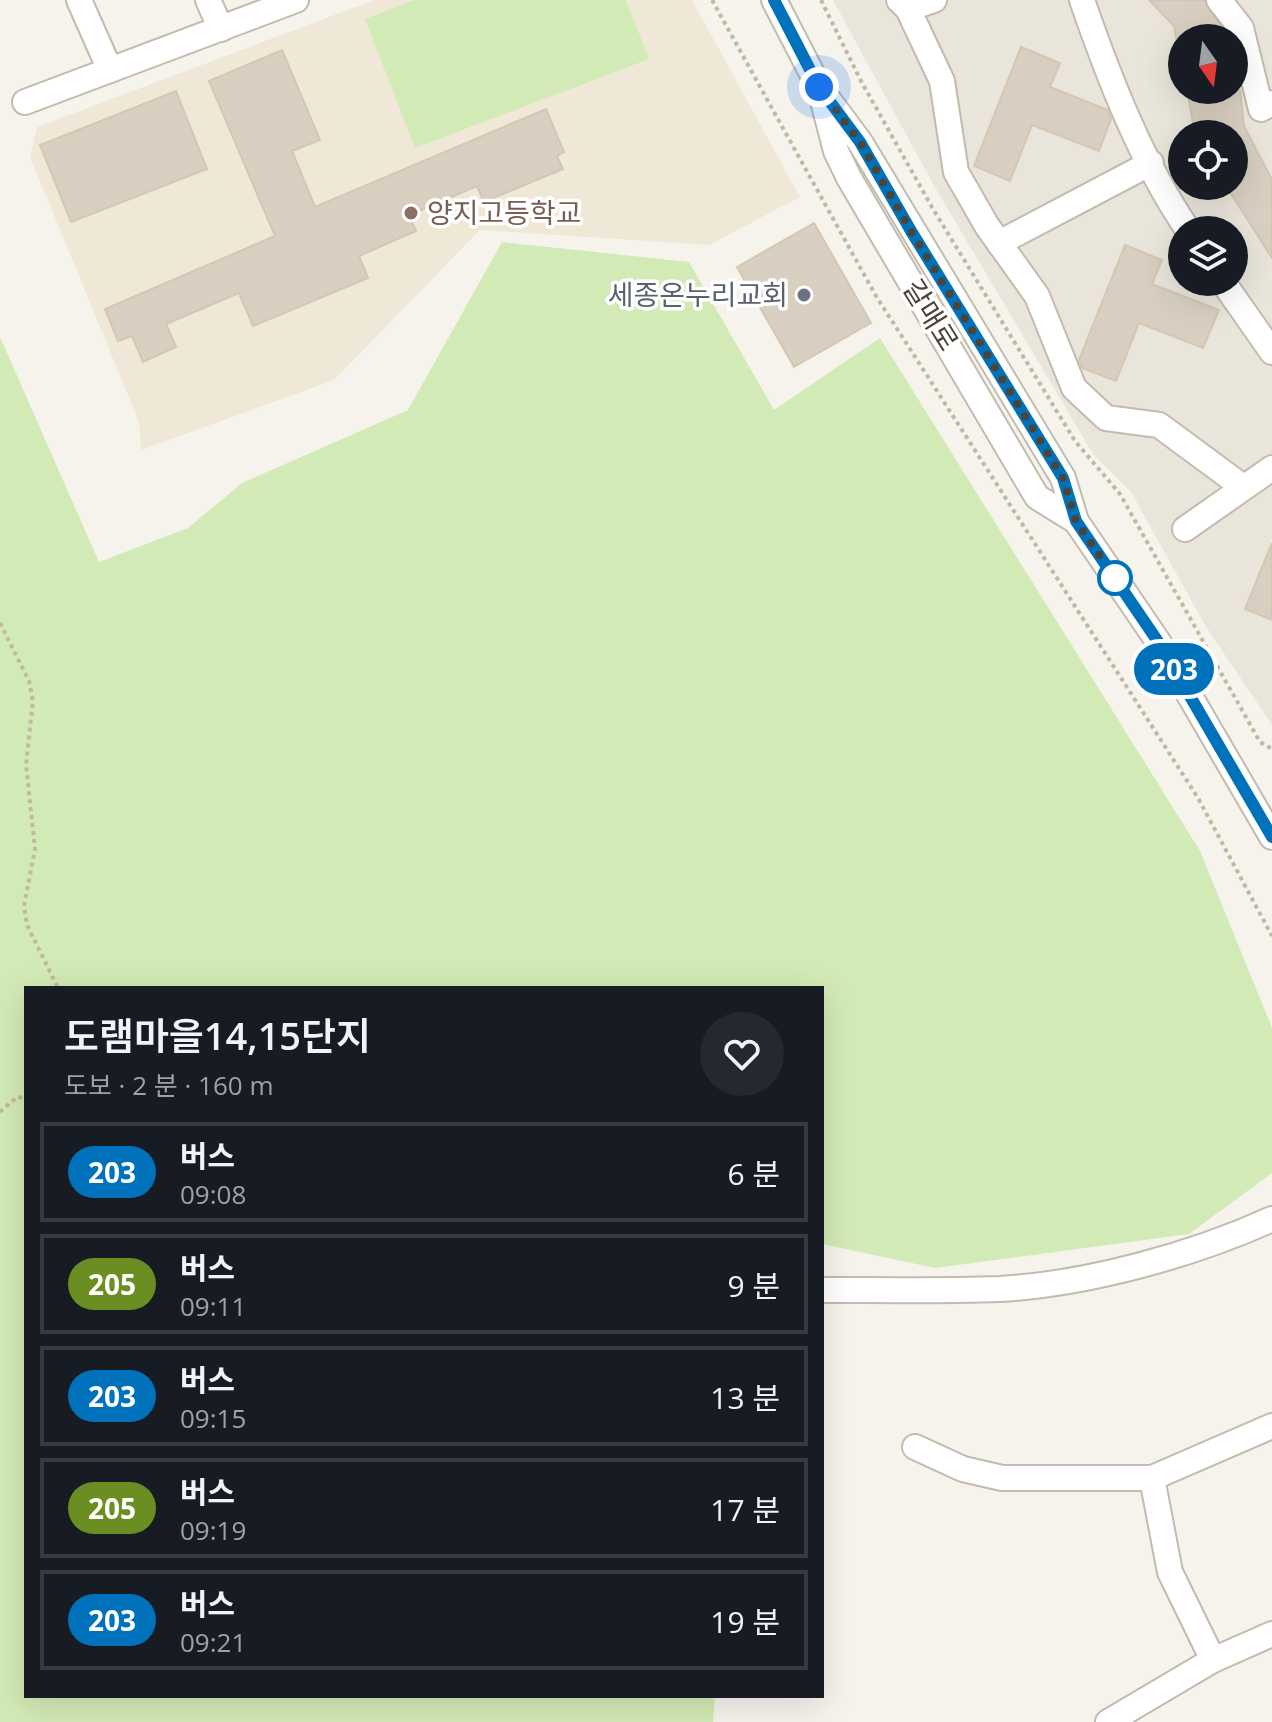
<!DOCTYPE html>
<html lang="ko">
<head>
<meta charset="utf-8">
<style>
  :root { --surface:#171b24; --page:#242831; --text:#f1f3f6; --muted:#9ea1a6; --line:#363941 }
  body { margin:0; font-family:"Open Sans","Noto Sans KR",sans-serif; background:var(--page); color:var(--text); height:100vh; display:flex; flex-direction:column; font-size:30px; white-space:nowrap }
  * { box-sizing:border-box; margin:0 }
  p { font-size:26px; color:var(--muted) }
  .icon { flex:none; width:44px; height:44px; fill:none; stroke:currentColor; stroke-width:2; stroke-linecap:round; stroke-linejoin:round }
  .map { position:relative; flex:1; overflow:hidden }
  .panel { position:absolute; left:24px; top:986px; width:800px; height:712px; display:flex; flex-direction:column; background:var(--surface); border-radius:0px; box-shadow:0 8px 32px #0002 }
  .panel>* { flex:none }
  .badge { padding:0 16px; border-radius:26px; font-size:28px; line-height:52px }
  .needle { width:52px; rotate:166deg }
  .controls { position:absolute; left:1168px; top:24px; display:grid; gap:16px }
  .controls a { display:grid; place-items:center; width:80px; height:80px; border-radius:50%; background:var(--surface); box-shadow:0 8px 32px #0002; font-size:40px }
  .you { position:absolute; width:40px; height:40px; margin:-20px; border:6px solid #fff; border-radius:50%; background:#1a73e8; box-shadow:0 0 0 12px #1a73e833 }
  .map>.badge { position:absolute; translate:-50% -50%; box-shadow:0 0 0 4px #fff }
  .round { display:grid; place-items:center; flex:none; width:84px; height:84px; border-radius:42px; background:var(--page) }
  .overview { display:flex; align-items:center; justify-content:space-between; height:136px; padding:0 40px }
  h1 { font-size:38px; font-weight:600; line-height:60px }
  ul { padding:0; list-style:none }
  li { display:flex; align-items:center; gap:24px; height:100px; margin:0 16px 12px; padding:0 24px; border:4px solid var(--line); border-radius:0px }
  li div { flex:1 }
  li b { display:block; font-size:30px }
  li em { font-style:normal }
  li .badge { min-width:88px; font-weight:700; text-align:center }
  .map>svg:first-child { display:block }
</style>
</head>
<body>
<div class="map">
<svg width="1272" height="1722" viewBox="0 0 1272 1722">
  <rect width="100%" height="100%" fill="#f6f3ec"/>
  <g fill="#eae5da" fill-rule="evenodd">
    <path d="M833,0h316l25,26 8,41v23h5l9,44h-14v52h44l39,61 7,2v291l-27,69 27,11v105l-67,-100 -74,-133 -38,-38 -160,-270zM1021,47l39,16 -10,24 64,26 -16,38 -66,-26 -22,56 -36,-14zM1182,230h52v52h-52zM1125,245l37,15 -47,121 -38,-16z"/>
    <path d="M1209,0h63v180l-28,-54 -10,-90z"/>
  </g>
  <path fill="#efe8d6" d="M374,0h318l108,197 -91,48 -229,-15 -146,150 -193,70 -2,-28 -109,-265 7,-30z"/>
  <g fill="#d2eab5">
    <path d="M415,0h211l23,59 -234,89 -50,-129z"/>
    <path d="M502,242l187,20 85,148 106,-72 320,513 72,177v145l-83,61 -254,34 -113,-24v-256h-796v708h689l-2,26h-713v-1385l99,225 89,-34 54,-45 166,-73z"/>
  </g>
  <g fill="#d8cfc1" stroke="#d3c7b4" stroke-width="2">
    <path d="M1149,0h55l24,38h-52l-2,-12z"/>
    <path d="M1021,47l39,16 -10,24 58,23 3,9 -12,32 -67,-26 -22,56 -36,-15z"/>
    <path d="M282,50l38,90 -28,11 23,56 231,-98 18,43 -7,4 6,13 -79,33 -7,-16 -68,29 7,16 -57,25 9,22 -115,48 -14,-33 -73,31 10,23 -33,15 -11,-26 -14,5 -13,-32 170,-73 -66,-155z"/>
    <path d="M1187,90h53l4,36 28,54v78l-46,-72h8v-52h-39z"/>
    <path d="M176,91l31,78 -136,53 -31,-77z"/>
    <path d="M814,223l57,100 -77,44 -57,-100z"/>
    <path d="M1125,245l37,15 -10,24 67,26 -16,38 -64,-25 -23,58 -34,-13 -3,-8z"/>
    <path d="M1272,543v77l-27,-11z"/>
  </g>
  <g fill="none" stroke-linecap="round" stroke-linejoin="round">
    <g stroke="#c2bbae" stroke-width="28">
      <g id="minor">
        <path d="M79,0l31,70"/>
        <path d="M208,0l13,29"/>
        <path d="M774,0l45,87 41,55 203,336 13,43 83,122 113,194"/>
        <path d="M899,0l9,9 34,72 14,91 31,54 50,70 37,92 32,30 53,7 84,62"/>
        <path d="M1082,0c27,78 59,161 106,230"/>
        <path d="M1219,0l22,28 20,81 11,-6"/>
        <path d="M908,9l26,-9"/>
        <path d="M823,101l13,50 13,27 188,319 39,24"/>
        <path d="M25,102l271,-102"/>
        <path d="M999,243l152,-80"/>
        <path d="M1223,282l49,70"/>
        <path d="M1185,529l87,-61"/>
        <path d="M822,1290c59,0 119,1 178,-1 87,-5 193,-34 272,-70"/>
        <path d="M915,1447l48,22 39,9h150l120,-52"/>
        <path d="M1152,1478l18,94 43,88"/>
        <path d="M1108,1722l105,-62 59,-26"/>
      </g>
    </g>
    <g stroke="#c4b79f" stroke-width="4" stroke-dasharray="4 4" stroke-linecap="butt">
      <path d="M712,0l164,296 322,502 74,138"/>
      <path d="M821,0l40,81 72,128 142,232 45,53 140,248 12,7"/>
      <path d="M0,623l29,58 4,20 -7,63 9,85 -11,57 3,19 31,63"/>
      <path d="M0,1112l17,-15 9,1"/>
    </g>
    <use href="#minor" stroke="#fff" stroke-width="24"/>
  </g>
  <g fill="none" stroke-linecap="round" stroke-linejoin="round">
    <g stroke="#fff" stroke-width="18">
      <path id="line" d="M774,0l45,87 41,55 51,89 152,247 13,43 83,122 113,194"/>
    </g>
    <use href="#line" stroke="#0072bc" stroke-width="12"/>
    <path stroke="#4b4439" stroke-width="8" stroke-dasharray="0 14.4" d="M819,87l41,55 51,89 152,247 13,43 39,57"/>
  </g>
  <circle fill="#8d6e63" stroke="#fff" stroke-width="3" cx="411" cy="213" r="8"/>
  <circle fill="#6b7280" stroke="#fff" stroke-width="3" cx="804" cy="295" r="8"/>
  <circle fill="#fff" stroke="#0072bc" stroke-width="4" cx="1115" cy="578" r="16"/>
  <g text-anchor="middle" stroke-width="7" stroke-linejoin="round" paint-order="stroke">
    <g font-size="28" fill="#785e54" stroke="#fff" text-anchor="start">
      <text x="427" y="223">양지고등학교</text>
    </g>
    <g font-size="28" fill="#5b616d" stroke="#fff" text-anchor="end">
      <text x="788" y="305">세종온누리교회</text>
    </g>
    <g font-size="28" fill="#4b4439" stroke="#fff">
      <text transform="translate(931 315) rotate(58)" y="10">갈매로</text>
    </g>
  </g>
</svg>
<div class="controls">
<a><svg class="needle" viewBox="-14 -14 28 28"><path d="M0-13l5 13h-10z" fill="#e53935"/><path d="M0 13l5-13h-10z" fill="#9ea1a6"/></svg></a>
<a><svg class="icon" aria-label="locate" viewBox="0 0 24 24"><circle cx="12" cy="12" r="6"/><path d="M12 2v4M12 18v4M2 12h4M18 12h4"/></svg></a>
<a><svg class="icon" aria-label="layers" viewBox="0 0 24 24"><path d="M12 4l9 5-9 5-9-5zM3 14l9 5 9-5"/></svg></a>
</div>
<div class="you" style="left:819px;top:87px"></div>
<b class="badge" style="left:1174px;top:669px;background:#0072bc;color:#fff">203</b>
<section class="panel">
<div class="overview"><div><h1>도램마을14,15단지</h1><p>도보 · 2 분 · 160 m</p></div><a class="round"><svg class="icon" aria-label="heart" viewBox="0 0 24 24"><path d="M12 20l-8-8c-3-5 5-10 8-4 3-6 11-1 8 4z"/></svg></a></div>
<ul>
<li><span class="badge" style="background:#0072bc;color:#fff">203</span><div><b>버스</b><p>09:08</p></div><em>6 분</em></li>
<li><span class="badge" style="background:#6b8e23;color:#fff">205</span><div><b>버스</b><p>09:11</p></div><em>9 분</em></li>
<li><span class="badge" style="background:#0072bc;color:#fff">203</span><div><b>버스</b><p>09:15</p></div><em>13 분</em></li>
<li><span class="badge" style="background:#6b8e23;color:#fff">205</span><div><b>버스</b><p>09:19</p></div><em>17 분</em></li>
<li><span class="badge" style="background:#0072bc;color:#fff">203</span><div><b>버스</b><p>09:21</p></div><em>19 분</em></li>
</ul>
</section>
</div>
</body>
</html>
